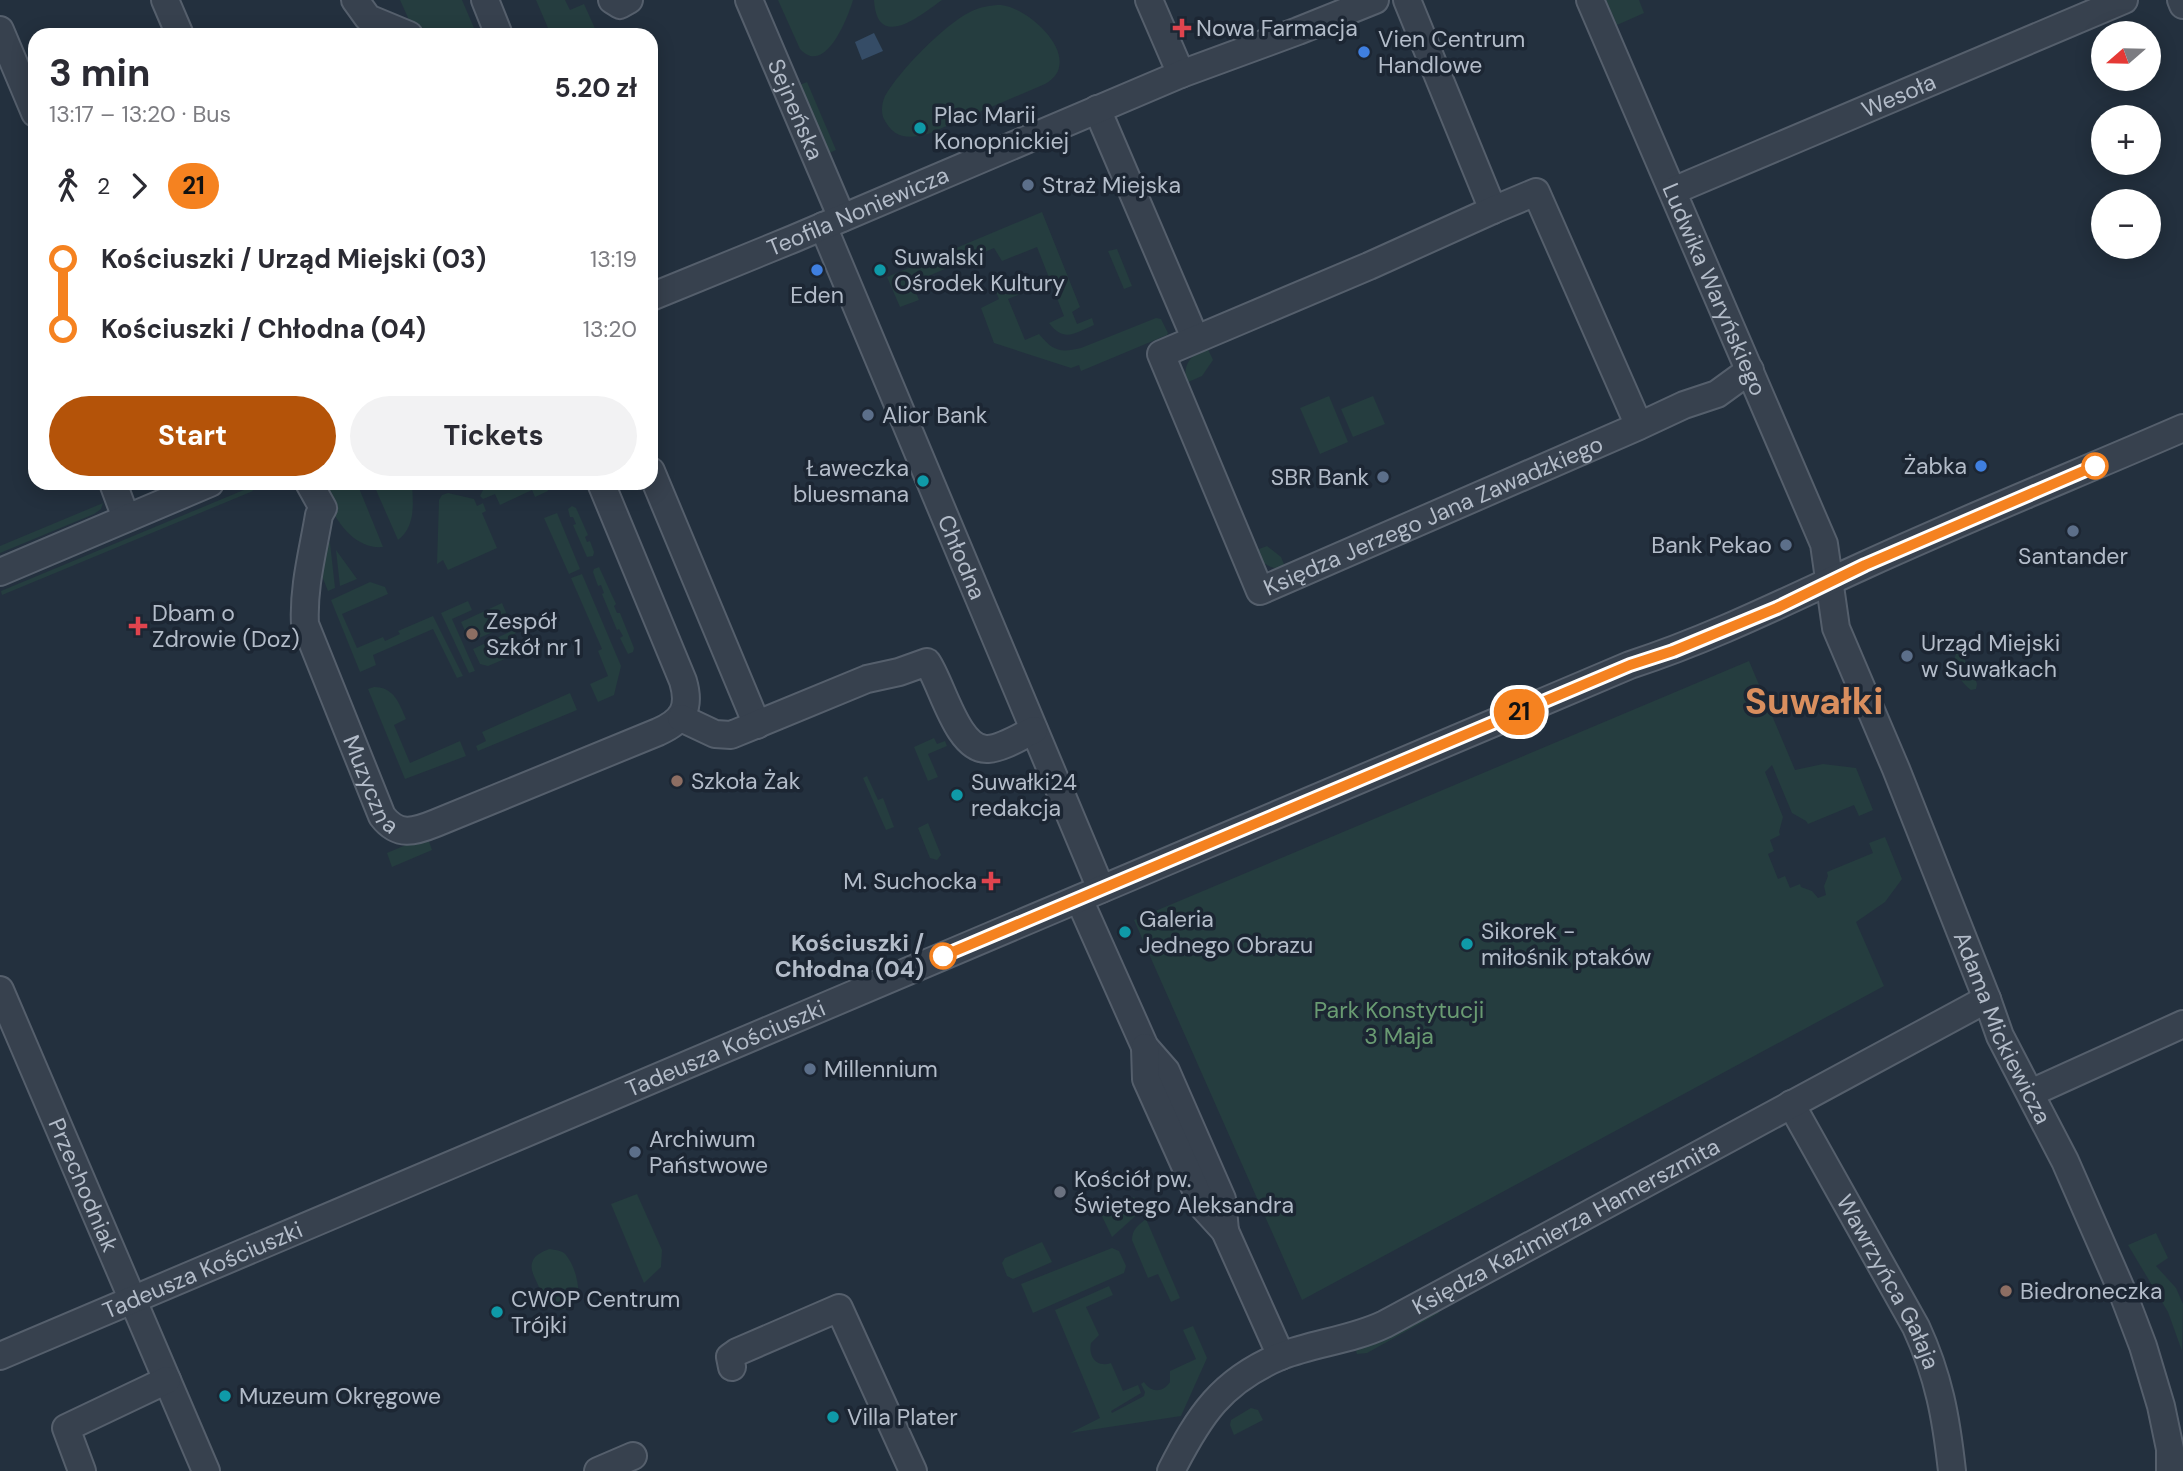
<!DOCTYPE html>
<html lang="en">
<head>
<meta charset="utf-8">
<style>
  :root { --surface:#fff; --page:#f2f2f3; --text:#2b2b33; --muted:#7c7c81; --accent:#b45309 }
  body { margin:0; font-family:"DM Sans",sans-serif; background:var(--page); color:var(--text); height:100vh; display:flex; flex-direction:column; font-size:26px; white-space:nowrap }
  * { box-sizing:border-box; margin:0 }
  p { font-size:23px; color:var(--muted) }
  .icon { flex:none; width:38px; height:38px; fill:none; stroke:currentColor; stroke-width:2; stroke-linecap:round; stroke-linejoin:round }
  .map { position:relative; flex:1; overflow:hidden }
  .details { position:absolute; left:28px; top:28px; width:630px; height:462px; display:flex; flex-direction:column; background:var(--surface); border-radius:21px; box-shadow:0 4px 18px #0003 }
  .details>* { flex:none }
  .badge { padding:0 14px; border-radius:23px; font-size:24px; line-height:46px }
  .needle { width:46px; rotate:250deg }
  .buttons { position:absolute; left:2091px; top:21px; display:grid; gap:14px }
  .buttons a { display:grid; place-items:center; width:70px; height:70px; border-radius:50%; background:var(--surface); box-shadow:0 4px 18px #0003; font-size:35px }
  .map>.badge { position:absolute; translate:-50% -50%; box-shadow:0 0 0 4px #fff }
  .legs { display:flex; align-items:center; gap:10px; height:77px; padding:0 21px; font-size:23px }
  .legs p { margin-inline-start:auto }
  .headline { display:flex; align-items:center; justify-content:space-between; height:119px; padding:0 21px }
  h1 { font-size:38px; font-weight:700; line-height:52px }
  .cta { display:flex; gap:14px; margin-top:auto; padding:14px 21px }
  .cta a { flex:1; height:80px; border-radius:42px; background:var(--accent); color:#fff; font-size:28px; font-weight:700; line-height:80px; text-align:center }
  .cta a+a { background:var(--page); color:var(--text) }
  ul { padding:0 21px; list-style:none }
  li { display:flex; align-items:center; gap:24px; height:70px; font-size:26px }
  li i { display:grid; place-items:center; width:10px; height:100%; margin:0 9px; background:currentColor }
  li i::after { content:''; width:18px; height:18px; margin:-9px; border:5px solid; border-radius:50%; background:var(--surface) }
  li p { margin-inline-start:auto }
  li:first-child i { background:linear-gradient(#0000 50%,currentColor 0) }
  li:last-child i { background:linear-gradient(currentColor 50%,#0000 0) }
  .map>svg:first-child { display:block }
</style>
</head>
<body>
<div class="map">
<svg width="2183" height="1471" viewBox="0 0 2183 1471">
  <rect width="100%" height="100%" fill="#23303e"/>
  <g fill="#253d3f">
    <path d="M400,0h62l15,35h-74l11,-4z"/>
    <path d="M536,0h29l5,10 14,-6 14,31h-47z"/>
    <path d="M778,0h75c-5,17 -28,77 -53,49z"/>
    <path d="M874,0h68c-21,15 -65,52 -68,0z"/>
    <path d="M1606,0h33l5,13 -27,12z"/>
    <path d="M1001,5c30,3 85,56 44,79l-117,50c-20,5 -35,5 -45,-17 -2,-7 -1,-14 2,-21 14,-25 59,-71 85,-84 10,-5 20,-7 31,-7z"/>
    <path d="M807,82l29,68 -9,4 -30,-68z"/>
    <path d="M1042,212l38,95 -8,5 5,12 15,-6 2,7c-19,8 -30,18 -45,-2l15,-7 -27,-69 -35,14 -8,-13 -82,35 7,17 -19,7 -13,-30z"/>
    <path d="M1117,249l15,37 -8,3 -16,-38z"/>
    <path d="M1006,279l8,1 9,13 -15,6 17,41 14,-6c14,17 21,19 42,14l75,-30 5,1 7,14 -1,2 -86,36 -2,-6 -8,3 -77,-25 -13,-35 18,-9 -7,-17z"/>
    <path d="M1207,347l6,13 -11,16 -16,7c-3,-20 4,-27 21,-36z"/>
    <path d="M1329,396l19,46 -28,12 -20,-46z"/>
    <path d="M1373,396l12,28 -32,13 -12,-28z"/>
    <path d="M328,483h37l-6,5 24,59c-33,3 -52,-35 -63,-61z"/>
    <path d="M373,483h39c1,21 4,43 -14,57z"/>
    <path d="M491,483h54l3,8 -13,6 -3,-7 -32,15 -5,-11 -12,5 -3,-3 5,-10z"/>
    <path d="M251,487l2,4 -251,104 -1,-4z"/>
    <path d="M448,493l26,6 3,7 6,-3 3,8 -4,2 15,35 -49,22 -5,-10 -6,4 2,-64 3,-5z"/>
    <path d="M103,503l-2,6 -7,5 -94,39v-7z"/>
    <path d="M572,506l4,2 12,27 -3,2 2,5 3,-1 4,11 -1,4 -6,1 -14,-32 3,-1 -3,-7h-3l-2,-8z"/>
    <path d="M557,513l23,56 -11,5 -25,-56z"/>
    <path d="M325,536l5,7 5,45 -7,3 -6,-15z"/>
    <path d="M1267,546l14,11 5,12c-16,0 -23,-4 -32,-18z"/>
    <path d="M336,550l21,29 -17,7z"/>
    <path d="M599,567l17,37 -2,2 3,7h3l14,35 -1,4 -5,2 -8,-16 3,-2 -4,-7 -2,1 -15,-36 2,-1 -3,-8 -3,1 -5,-14 1,-3z"/>
    <path d="M582,574l39,92 -7,29 -16,7 -8,-18 18,-8 -10,-25 4,-2 -31,-71z"/>
    <path d="M370,582l15,5 3,7 -46,20 15,34 26,-11 2,4 15,-7 -2,-3 35,-15 30,60 -6,2 -24,-49 -60,26 3,10 -16,7 -29,-72z"/>
    <path d="M468,601l4,9 -20,9 23,52 -6,2 -28,-60z"/>
    <path d="M502,603l9,21 -41,18 -9,-20z"/>
    <path d="M514,630l2,3 -5,3 3,6 5,-2 2,6 -2,7 -31,13 -8,-2 -7,-15z"/>
    <path d="M1959,649h4l2,4 -1,4 2,6 4,1 7,20 -1,5 -5,1c-12,-9 -23,-28 -12,-41z"/>
    <path d="M1749,661l46,109 28,-6 33,4 17,42 -14,6 -5,-11 -46,19 -2,-3 -14,-8 -20,-48 -7,7 18,45 -4,15 1,3 -10,5 4,11 -6,3 10,25 7,-3 5,12 10,-4 1,3 11,4 6,7 8,-3 -2,-9 4,-10 -1,-4 46,-19 -4,-10 16,-6 17,42 -17,23 -29,20 28,64 -582,314 -168,-380z"/>
    <path d="M374,687c20,0 25,16 32,32l-12,6 16,38 50,-22 6,15 -61,23 -37,-90z"/>
    <path d="M570,693l7,17 -99,41 -2,-5 10,-5 -4,-9z"/>
    <path d="M934,738l3,6 8,-3 2,5 -19,8 10,23 -10,4 -14,-34z"/>
    <path d="M867,776l11,24 5,-2 11,29 -8,3 -23,-52z"/>
    <path d="M928,823l13,32 -4,5 -7,-2 -12,-30z"/>
    <path d="M427,836l5,14 -40,17 -5,-14z"/>
    <path d="M637,1194l25,56 -1,17 -17,16 -33,-79z"/>
    <path d="M1134,1197l7,14 -29,26 -12,-25z"/>
    <path d="M1146,1219l34,79 -9,4 -13,-28 -10,4 -16,-38c0,-10 6,-15 14,-21z"/>
    <path d="M2156,1233l12,25 -12,8 20,22 7,16 -1,47 -14,-39 -40,-67z"/>
    <path d="M1042,1242l10,20 -39,17 -6,-3 -5,-13 3,-5z"/>
    <path d="M1112,1248l7,3 7,15 -2,7 -91,40 -12,-29z"/>
    <path d="M549,1249c6,1 13,1 17,6 9,11 14,31 12,45 -21,21 -31,6 -40,-15 -3,-7 -8,-15 -6,-22 2,-8 10,-11 17,-14z"/>
    <path d="M1109,1286l4,9 -27,12 13,28 -8,8c-3,14 6,25 20,20l12,28 15,-6 3,8 -30,18 1,2 32,-17 1,-4 -4,-8 3,-2c7,11 19,11 26,0v-11l26,-12 -13,-29 10,-4 14,32 -26,58 -111,17 30,-15 -45,-108z"/>
    <path d="M1437,1309l2,4 -72,40 -10,1 -1,-3z"/>
    <path d="M1251,1408l7,2 5,10 -29,15 -4,-10 1,-5z"/>
  </g>
  <path fill="#354c66" d="M874,33l9,18 -21,9 -7,-18z"/>
  <g fill="none" stroke-linecap="round" stroke-linejoin="round">
    <g stroke="#555f6c" stroke-width="30">
      <g id="minor">
        <path d="M165,0l15,35"/>
        <path d="M355,0l13,18 41,17"/>
        <path d="M485,0l14,35"/>
        <path d="M612,0l8,5 9,-5"/>
        <path id="s1" d="M749,0l93,218"/>
        <path d="M1149,0l32,74"/>
        <path d="M1407,0l86,210"/>
        <path id="s2" d="M1590,0l234,544 12,84 60,141 91,230 13,37 65,125 57,130 21,55 18,60 9,43v22"/>
        <path d="M2181,0l2,5"/>
        <path d="M0,30l35,83"/>
        <path d="M1097,109l98,229"/>
        <path id="s3" d="M1673,191l451,-191"/>
        <path id="s4" d="M823,226l278,663"/>
        <path id="s5" d="M651,297l142,-58 388,-165 117,-43 77,-31"/>
        <path id="s6" d="M1639,426l-103,-234 -43,18 -124,56 -208,88 99,237 379,-165 45,-21 33,-11 33,-24"/>
        <path d="M651,471l106,254"/>
        <path d="M113,483l13,35"/>
        <path id="s7" d="M309,483l14,25 -4,7c-6,36 -16,72 -14,109l77,192c16,21 32,16 54,7l222,-91c25,-11 33,-24 25,-51l-82,-198"/>
        <path d="M0,572l210,-89"/>
        <path d="M681,718l34,16 16,1 136,-56 32,-7 28,-10c15,21 30,89 61,87 15,-1 33,-13 46,-19"/>
        <path d="M1079,899l66,148 21,24 56,128 3,32"/>
        <path id="s8" d="M0,990l206,481"/>
        <path d="M1145,1047l1,32 58,129 21,23 56,125"/>
        <path d="M2031,1093l152,-69"/>
        <path id="s9" d="M1791,1104l125,223c23,50 30,90 36,144"/>
        <path id="s10" d="M0,1356l1630,-691c83,-27 156,-64 235,-100 105,-48 212,-91 318,-137"/>
        <path d="M732,1367l-2,-10 7,-5 102,-44 74,163"/>
        <path d="M82,1471l-16,-43 101,-48"/>
        <path d="M598,1471l35,-15"/>
        <path id="s11" d="M1171,1471c28,-55 50,-90 110,-115 33,-13 71,-16 104,-32l602,-325"/>
      </g>
    </g>
    <use href="#minor" stroke="#37414e" stroke-width="26"/>
  </g>
  <g fill="none" stroke-linecap="round" stroke-linejoin="round">
    <g stroke="#fff" stroke-width="16">
      <path id="line-1" d="M943,956l687,-291 43,-14 104,-43 88,-43 230,-99"/>
    </g>
    <use href="#line-1" stroke="#f58220" stroke-width="10"/>
  </g>
  <g fill="#e0444e" stroke="#1c2633" stroke-width="2.5">
    <path d="M1178.5 17.5h7v7h7v7h-7v7h-7v-7h-7v-7h7z"/>
    <path d="M134.5 615.5h7v7h7v7h-7v7h-7v-7h-7v-7h7z"/>
    <path d="M987.5 870.5h7v7h7v7h-7v7h-7v-7h-7v-7h7z"/>
  </g>
  <g fill="#3f7fe0" stroke="#1c2633" stroke-width="2.5">
    <circle cx="1364" cy="52" r="7"/>
    <circle cx="817" cy="270" r="7"/>
    <circle cx="1981" cy="466" r="7"/>
  </g>
  <g fill="#0f9aa8" stroke="#1c2633" stroke-width="2.5">
    <circle cx="920" cy="128" r="7"/>
    <circle cx="880" cy="270" r="7"/>
    <circle cx="923" cy="481" r="7"/>
    <circle cx="957" cy="795" r="7"/>
    <circle cx="1125" cy="932" r="7"/>
    <circle cx="1467" cy="944" r="7"/>
    <circle cx="497" cy="1312" r="7"/>
    <circle cx="225" cy="1396" r="7"/>
    <circle cx="833" cy="1417" r="7"/>
  </g>
  <g fill="#5c6f8a" stroke="#1c2633" stroke-width="2.5">
    <circle cx="1028" cy="185" r="7"/>
    <circle cx="868" cy="415" r="7"/>
    <circle cx="1383" cy="477" r="7"/>
    <circle cx="2073" cy="531" r="7"/>
    <circle cx="1786" cy="545" r="7"/>
    <circle cx="1907" cy="656" r="7"/>
    <circle cx="810" cy="1069" r="7"/>
    <circle cx="635" cy="1152" r="7"/>
  </g>
  <g fill="#fff" stroke="#f58220" stroke-width="3.5">
    <circle cx="2095" cy="466" r="12"/>
    <circle cx="943" cy="956" r="12"/>
  </g>
  <g fill="#8d6e63" stroke="#1c2633" stroke-width="2.5">
    <circle cx="472" cy="634" r="7"/>
    <circle cx="677" cy="781" r="7"/>
    <circle cx="2006" cy="1291" r="7"/>
  </g>
  <circle fill="#6b7280" stroke="#1c2633" stroke-width="2.5" cx="1060" cy="1192" r="7"/>
  <g text-anchor="middle" stroke-width="7" stroke-linejoin="round" paint-order="stroke">
    <g font-size="23" fill="#b3bcc9" stroke="#1c2633" text-anchor="start">
      <text x="1196" y="36">Nowa Farmacja</text>
      <text x="1378" y="47">Vien Centrum<tspan x="1378" dy="26">Handlowe</tspan></text>
      <text x="934" y="123">Plac Marii<tspan x="934" dy="26">Konopnickiej</tspan></text>
      <text x="1042" y="193">Straż Miejska</text>
      <text x="894" y="265">Suwalski<tspan x="894" dy="26">Ośrodek Kultury</tspan></text>
      <text x="817" y="303" text-anchor="middle">Eden</text>
      <text x="882" y="423">Alior Bank</text>
      <text x="1967" y="474" text-anchor="end">Żabka</text>
      <text x="909" y="476" text-anchor="end">Ławeczka<tspan x="909" dy="26">bluesmana</tspan></text>
      <text x="1369" y="485" text-anchor="end">SBR Bank</text>
      <text x="1772" y="553" text-anchor="end">Bank Pekao</text>
      <text x="2073" y="564" text-anchor="middle">Santander</text>
      <text x="152" y="621">Dbam o<tspan x="152" dy="26">Zdrowie (Doz)</tspan></text>
      <text x="486" y="629">Zespół<tspan x="486" dy="26">Szkół nr 1</tspan></text>
      <text x="1921" y="651">Urząd Miejski<tspan x="1921" dy="26">w Suwałkach</tspan></text>
      <text x="691" y="789">Szkoła Żak</text>
      <text x="971" y="790">Suwałki24<tspan x="971" dy="26">redakcja</tspan></text>
      <text x="977" y="889" text-anchor="end">M. Suchocka</text>
      <text x="1139" y="927">Galeria<tspan x="1139" dy="26">Jednego Obrazu</tspan></text>
      <text x="1481" y="939">Sikorek -<tspan x="1481" dy="26">miłośnik ptaków</tspan></text>
      <text x="824" y="1077">Millennium</text>
      <text x="649" y="1147">Archiwum<tspan x="649" dy="26">Państwowe</tspan></text>
      <text x="1074" y="1187">Kościół pw.<tspan x="1074" dy="26">Świętego Aleksandra</tspan></text>
      <text x="2020" y="1299">Biedroneczka</text>
      <text x="511" y="1307">CWOP Centrum<tspan x="511" dy="26">Trójki</tspan></text>
      <text x="239" y="1404">Muzeum Okręgowe</text>
      <text x="847" y="1425">Villa Plater</text>
    </g>
    <g font-size="23" fill="#b3bcc9" stroke="#1c2633">
      <text dy="8" stroke="none"><textPath href="#s3" startOffset="245">Wesoła</textPath></text>
      <text dy="8" stroke="none"><textPath href="#s1" startOffset="119">Sejneńska</textPath></text>
      <text dy="8" stroke="none"><textPath href="#s5" startOffset="224">Teofila Noniewicza</textPath></text>
      <text dy="8" stroke="none"><textPath href="#s2" startOffset="315">Ludwika Waryńskiego</textPath></text>
      <text dy="8" stroke="none"><textPath href="#s6" startOffset="1110">Księdza Jerzego Jana Zawadzkiego</textPath></text>
      <text dy="8" stroke="none"><textPath href="#s4" startOffset="359">Chłodna</textPath></text>
      <text dy="8" stroke="none"><textPath href="#s7" startOffset="320">Muzyczna</textPath></text>
      <text dy="8" stroke="none"><textPath href="#s2" startOffset="1110">Adama Mickiewicza</textPath></text>
      <text dy="8" stroke="none"><textPath href="#s10" startOffset="788">Tadeusza Kościuszki</textPath></text>
      <text dy="8" stroke="none"><textPath href="#s8" startOffset="212">Przechodniak</textPath></text>
      <text dy="8" stroke="none"><textPath href="#s11" startOffset="478">Księdza Kazimierza Hamerszmita</textPath></text>
      <text dy="8" stroke="none"><textPath href="#s10" startOffset="220">Tadeusza Kościuszki</textPath></text>
      <text dy="8" stroke="none"><textPath href="#s9" startOffset="203">Wawrzyńca Gałaja</textPath></text>
    </g>
    <g font-size="23" font-weight="bold" fill="#b3bcc9" stroke="#1c2633" text-anchor="end">
      <text x="924" y="951">Kościuszki /<tspan x="924" dy="26">Chłodna (04)</tspan></text>
    </g>
    <g font-size="23" fill="#699b72" stroke="#1c2633">
      <text x="1399" y="1018">Park Konstytucji<tspan x="1399" dy="26">3 Maja</tspan></text>
    </g>
    <g font-size="37" font-weight="bold" fill="#d98e5e" stroke="#1c2633">
      <text x="1814" y="714">Suwałki</text>
    </g>
  </g>
</svg>
<div class="buttons">
<a><svg class="needle" viewBox="-14 -14 28 28"><path d="M0-13l5 13h-10z" fill="#e53935"/><path d="M0 13l5-13h-10z" fill="#7c7c81"/></svg></a>
<a>+</a>
<a>−</a>
</div>
<b class="badge" style="left:1519px;top:712px;background:#f58220;color:#111">21</b>
<section class="details">
<div class="headline"><div><h1>3 min</h1><p>13:17 – 13:20 · Bus</p></div><b>5.20 zł</b></div>
<div class="legs"><svg class="icon" aria-label="walk" viewBox="0 0 24 24"><circle cx="13" cy="4" r="2"/><path d="M13 8l-2 6 4 7M11 14l-3 7M7 12l3-4h3l4 4"/></svg>2<svg class="icon" aria-label="forward" viewBox="0 0 24 24"><path d="M9 5l7 7-7 7"/></svg><b class="badge" style="background:#f58220;color:#111">21</b></div>
<ul>
<li><i style="color:#f58220"></i><b>Kościuszki / Urząd Miejski (03)</b><p>13:19</p></li>
<li><i style="color:#f58220"></i><b>Kościuszki / Chłodna (04)</b><p>13:20</p></li>
</ul>
<div class="cta"><a>Start</a><a>Tickets</a></div>
</section>
</div>
</body>
</html>
